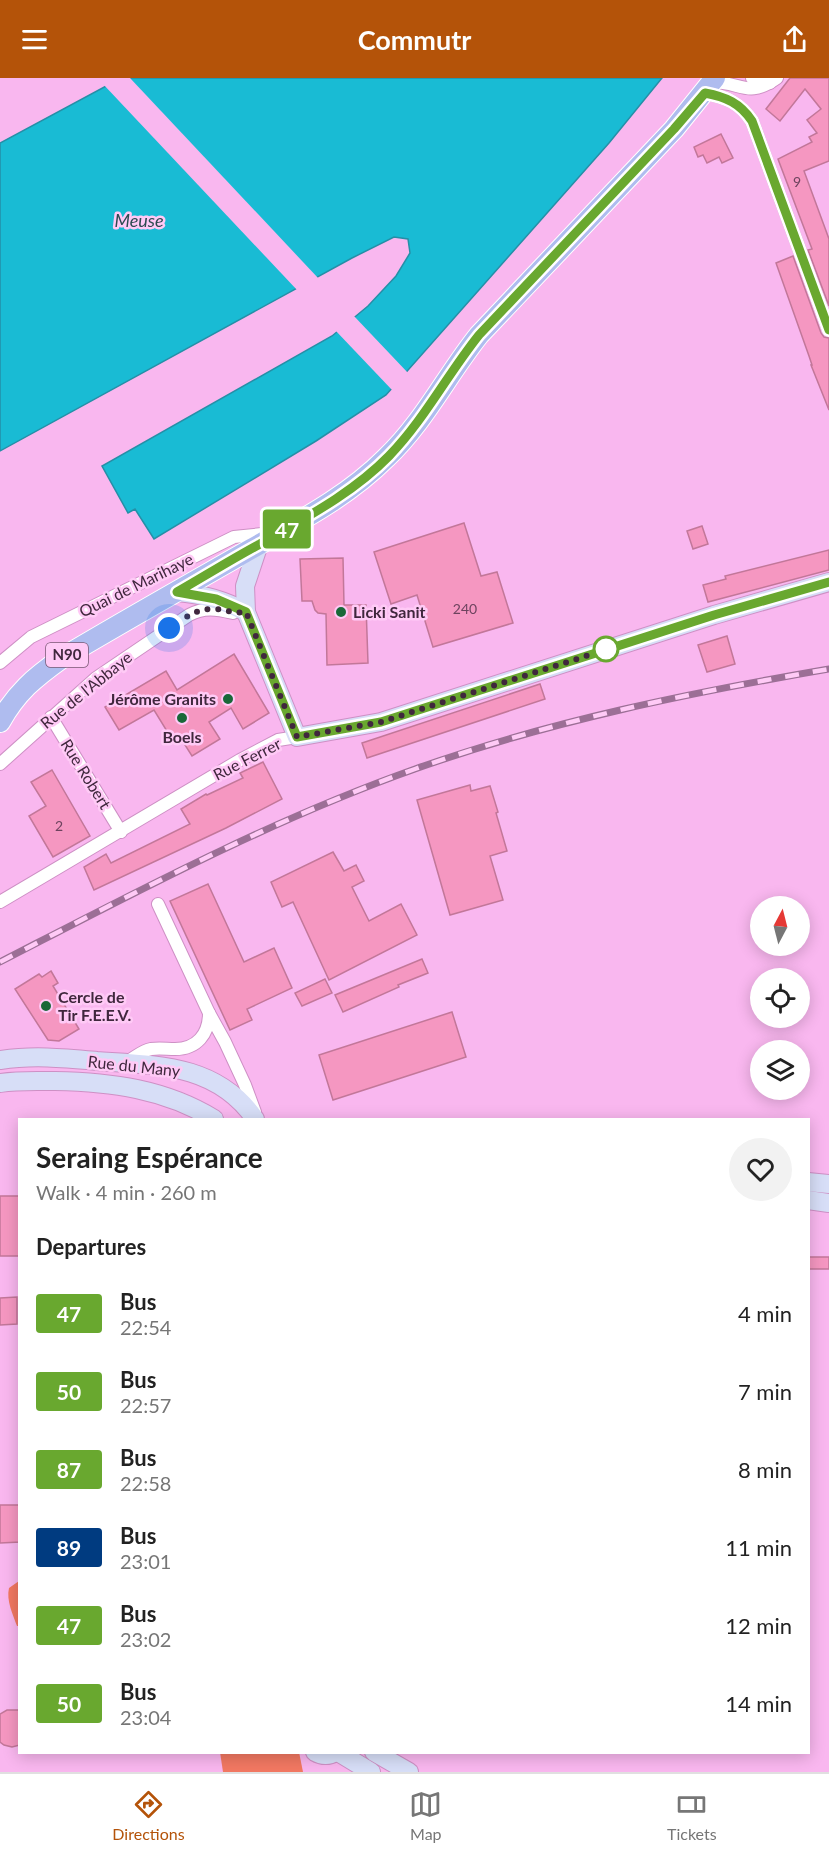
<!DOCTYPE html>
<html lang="en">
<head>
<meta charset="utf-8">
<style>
  :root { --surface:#fff; --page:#f2f2f2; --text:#222; --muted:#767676; --line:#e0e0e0; --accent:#b45309 }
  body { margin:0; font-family:Lato,sans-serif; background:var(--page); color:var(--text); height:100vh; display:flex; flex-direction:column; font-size:22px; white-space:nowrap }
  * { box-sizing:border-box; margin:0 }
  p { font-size:20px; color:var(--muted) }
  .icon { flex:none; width:33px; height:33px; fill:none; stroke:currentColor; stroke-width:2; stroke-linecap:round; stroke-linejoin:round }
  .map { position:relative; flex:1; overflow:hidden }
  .details { position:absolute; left:18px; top:1040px; width:792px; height:636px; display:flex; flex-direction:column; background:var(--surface); border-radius:0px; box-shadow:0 3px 15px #0003 }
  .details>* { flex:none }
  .badge { padding:0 12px; border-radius:4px; font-size:21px; line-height:39px }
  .needle { width:39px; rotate:7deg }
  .buttons { position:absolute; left:750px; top:818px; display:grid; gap:12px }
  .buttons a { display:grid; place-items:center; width:60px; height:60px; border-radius:50%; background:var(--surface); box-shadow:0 3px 15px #0003; font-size:30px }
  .you { position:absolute; width:30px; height:30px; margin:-15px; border:4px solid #fff; border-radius:50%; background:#1a73e8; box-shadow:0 0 0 9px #1a73e833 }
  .map>.badge { position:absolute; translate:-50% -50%; box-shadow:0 0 0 3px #fff }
  h2 { padding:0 18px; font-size:22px; line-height:54px }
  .round { display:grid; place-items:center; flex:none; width:63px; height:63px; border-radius:32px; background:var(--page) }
  .overview { display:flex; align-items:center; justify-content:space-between; height:102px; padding:0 18px }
  h1 { font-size:28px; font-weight:700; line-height:45px }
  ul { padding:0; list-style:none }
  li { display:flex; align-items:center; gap:18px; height:78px; padding:0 18px }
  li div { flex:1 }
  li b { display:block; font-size:22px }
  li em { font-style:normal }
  li .badge { min-width:66px; font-weight:700; text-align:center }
  header { display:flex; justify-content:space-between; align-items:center; height:78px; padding:0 18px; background:var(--accent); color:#fff; font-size:27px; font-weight:700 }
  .menu { display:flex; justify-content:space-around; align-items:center; height:84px; border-top:2px solid var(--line); background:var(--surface); font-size:16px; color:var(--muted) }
  .menu a { display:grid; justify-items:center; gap:3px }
  .menu .on { color:var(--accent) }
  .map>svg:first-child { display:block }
</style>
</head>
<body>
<header><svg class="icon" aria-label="menu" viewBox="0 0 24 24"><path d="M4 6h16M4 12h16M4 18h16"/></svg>Commutr<svg class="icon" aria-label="share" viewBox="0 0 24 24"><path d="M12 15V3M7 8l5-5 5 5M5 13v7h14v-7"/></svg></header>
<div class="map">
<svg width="829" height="1694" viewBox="0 0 829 1694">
  <rect width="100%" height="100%" fill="#f9b7ef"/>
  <g fill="#f27862">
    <path d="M19,1503h1l-1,45h-2c-4,-11 -11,-26 -8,-38z"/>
    <path d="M220,1674h79l4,20h-80z"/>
  </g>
  <path fill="#19bbd4" stroke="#258fa7" stroke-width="1.5" d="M121,0h541l-53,65 -223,252 -70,46 -162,98 -19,-30 -7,4 -26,-47 230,-130 36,-30 28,-30 14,-23 -2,-14 -14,-2 -42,21 -352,193v-308z"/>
  <g fill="#f9b7ef">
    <path d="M115,0h15l189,201 -21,12 -195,-207z"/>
    <path d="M353,237l56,59 -16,17 -58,-61z"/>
  </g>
  <g fill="#f597c1" stroke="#c27799" stroke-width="1.5">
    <path d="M790,0h39v83l-25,10 25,68v67l-21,-56 4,-1 -34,-90 34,-17 -3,-5 8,-4 -10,-13 14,-11 -16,-20 -25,32 -14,-12z"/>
    <path d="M721,56l12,24 -11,5 -3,-6 -12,6 -4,-8 -5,2 -4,-10z"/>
    <path d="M793,178l28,77 3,4 5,1v72l-18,-45h1l-3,-9 -33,-93z"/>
    <path d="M464,445l17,53 16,-4 16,51 -80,24 -16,-52 -26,9 -17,-52z"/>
    <path d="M702,448l6,18 -15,5 -6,-18z"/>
    <path d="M829,472v20l-121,32 -5,-17 23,-6 -1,-3z"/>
    <path d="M343,480l1,47h22l2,58 -41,2 -1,-51 -8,-1 -3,-3 -3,-9h-10l-2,-42z"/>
    <path d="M727,558l8,28 -28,8 -9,-27z"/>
    <path d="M234,576l35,59 -26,16 -12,-21 -22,14 11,17 -28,17 -12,-19 -7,4 -19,-31 -35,20 -14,-23 61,-36 11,19z"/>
    <path d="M540,606l5,15 -178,59 -5,-15z"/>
    <path d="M263,684l19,37 -56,29 -132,62 -10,-23 22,-13 5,9 79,-39 -9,-15 25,-15 1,1 36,-17 -3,-5z"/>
    <path d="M52,692l38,66 -37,21 -24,-41 17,-10 -15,-24z"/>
    <path d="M470,707l1,6 19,-5 8,26 -2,1 11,38 -17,5 13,44 -53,15 -33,-115z"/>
    <path d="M333,774l11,19 12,-6 8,16 -12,6 17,34 32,-17 16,31 -88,45 -36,-78 -11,5 -11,-25z"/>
    <path d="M208,806l36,78 30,-14 18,40 -45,21 5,11 -22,10 -60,-129z"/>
    <path d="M422,881l6,14 -30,12 1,2 -56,25 -8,-17z"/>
    <path d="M51,893l7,12 -5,3 26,43 -20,12 -11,-1 -33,-51 24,-15 3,3z"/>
    <path d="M325,901l7,14 -30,13 -7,-13z"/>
    <path d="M452,934l14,45 -133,43 -14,-45z"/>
    <rect x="0" y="1118" width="20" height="60"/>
    <rect x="808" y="1179" width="21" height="12"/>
    <path d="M17,1219v27l-17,1v-27z"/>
    <path d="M0,1427h20v37l-20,1z"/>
    <path d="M7,1632h13v35l-8,2 -8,-2 -4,-3v-28z"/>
  </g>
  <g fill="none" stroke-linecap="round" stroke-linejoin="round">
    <g stroke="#ce90c5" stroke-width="14">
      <g id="street">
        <path d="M752,0l18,5"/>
        <path d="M712,4c30,0 35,17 65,-4"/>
        <path d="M705,15c21,4 35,10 47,28l77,209"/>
        <path d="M0,585l31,-26 203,-100 38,-4"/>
        <path d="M51,639l70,115"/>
        <path d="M0,686l96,-86 93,-63c15,-8 27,-6 44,-2"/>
        <path d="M0,824l240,-142 38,-20 19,-3"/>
        <path d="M158,826l51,109 16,29 20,43 10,27"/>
        <path d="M126,984c9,-4 15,-11 25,-13 8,-1 16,0 24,0 22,0 34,-15 34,-36"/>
      </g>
    </g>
    <g stroke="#ce90c5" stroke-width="20">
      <g id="secondary">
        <path d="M259,466l-14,42 1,26 51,125 84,-15 333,-107 115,-33"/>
        <path d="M177,514c25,2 47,8 69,20"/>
        <path d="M0,982c33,-5 64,-2 97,1 60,4 120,3 158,58"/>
        <path d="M0,1005c18,-3 37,-2 55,-2 56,1 110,8 159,38"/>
        <path d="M808,1104l21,2"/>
        <path d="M808,1122l21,3"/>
        <path d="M315,1674c7,4 14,4 21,0"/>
        <path d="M338,1674l33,20"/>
        <path d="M374,1674l35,20"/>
      </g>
    </g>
    <g stroke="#fff" stroke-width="22">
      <path id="primary" d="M0,644c17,-30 34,-44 62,-64 62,-37 126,-73 189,-109 47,-27 96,-52 135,-91 38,-36 61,-83 93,-123l195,-206 41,-51"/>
    </g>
    <use href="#street" stroke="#fff" stroke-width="12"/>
    <use href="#secondary" stroke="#d7def7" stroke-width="18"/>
    <use href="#primary" stroke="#afbcef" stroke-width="20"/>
    <g stroke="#9c6f96" stroke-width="7">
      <path id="rail" d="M0,884c136,-70 271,-142 415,-193 135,-48 274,-76 414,-100"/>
    </g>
    <use href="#rail" stroke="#ffcaf6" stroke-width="4.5" stroke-dasharray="14" stroke-linecap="butt"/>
  </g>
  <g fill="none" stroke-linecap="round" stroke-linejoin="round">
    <g stroke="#fff" stroke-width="14">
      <path id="line" d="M829,252l-77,-209c-12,-18 -26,-24 -47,-28l-31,36 -195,206c-32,40 -55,85 -90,121 -36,37 -84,62 -129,88 -28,15 -55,32 -83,48l39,7 30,13 51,125 84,-15 333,-107 115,-33"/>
    </g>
    <use href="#line" stroke="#69a82f" stroke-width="9"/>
    <path stroke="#40273d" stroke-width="6" stroke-dasharray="0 10.8" d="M169,550c14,-9 29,-21 48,-19 10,1 18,5 29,3l51,125 84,-15 233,-75 -8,2"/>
  </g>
  <g fill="#196838" stroke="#ffcaf6" stroke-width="2">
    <circle cx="341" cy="534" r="6"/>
    <circle cx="228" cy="621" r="6"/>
    <circle cx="182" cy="640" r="6"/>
    <circle cx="46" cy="928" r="6"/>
  </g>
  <circle fill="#fff" stroke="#69a82f" stroke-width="3" cx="606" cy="571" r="12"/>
  <g text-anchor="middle" stroke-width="5" stroke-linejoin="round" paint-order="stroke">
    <g font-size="14" fill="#6d435e">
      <text x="797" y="109">9</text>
      <text x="465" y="536">240</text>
      <text x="59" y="753">2</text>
    </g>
    <rect fill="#ffcaf6" stroke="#795874" stroke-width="1.5" x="46" y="565" width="42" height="24" rx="4.5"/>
    <g font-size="15" font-weight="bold" fill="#40273d">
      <text x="67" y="582">N90</text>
    </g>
    <g font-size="16" fill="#40273d" stroke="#ffcaf6">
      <text transform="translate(136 507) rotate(-26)" y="6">Quai de Marihaye</text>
      <text transform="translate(86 612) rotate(-39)" y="6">Rue de l'Abbaye</text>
      <text transform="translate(247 681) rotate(-27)" y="6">Rue Ferrer</text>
      <text transform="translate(86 696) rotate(58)" y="6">Rue Robert</text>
      <text transform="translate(134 988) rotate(6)" y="6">Rue du Many</text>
    </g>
    <g font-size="16" font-weight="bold" fill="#40273d" stroke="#ffcaf6" text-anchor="start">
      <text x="353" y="540">Licki Sanit</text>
      <text x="216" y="627" text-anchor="end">Jérôme Granits</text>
      <text x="182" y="665" text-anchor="middle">Boels</text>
      <text x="58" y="925">Cercle de<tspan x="58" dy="18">Tir F.E.E.V.</tspan></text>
    </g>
    <g font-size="18" font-style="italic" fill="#2d4b51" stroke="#ffcaf6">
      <text x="139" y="149">Meuse</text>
    </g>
  </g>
</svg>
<div class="buttons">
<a><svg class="needle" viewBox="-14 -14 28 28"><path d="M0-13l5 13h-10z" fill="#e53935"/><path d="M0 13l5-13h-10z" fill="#767676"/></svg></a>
<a><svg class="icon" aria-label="locate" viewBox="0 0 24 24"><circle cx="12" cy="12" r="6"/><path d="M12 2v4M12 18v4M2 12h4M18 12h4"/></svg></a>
<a><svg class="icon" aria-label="layers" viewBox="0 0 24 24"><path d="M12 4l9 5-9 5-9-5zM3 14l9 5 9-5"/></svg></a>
</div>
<div class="you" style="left:169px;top:550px"></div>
<b class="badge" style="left:287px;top:451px;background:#69a82f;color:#fff">47</b>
<section class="details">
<div class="overview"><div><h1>Seraing Espérance</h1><p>Walk · 4 min · 260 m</p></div><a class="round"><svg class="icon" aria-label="heart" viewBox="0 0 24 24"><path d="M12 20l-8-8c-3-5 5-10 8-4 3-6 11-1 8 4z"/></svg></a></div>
<h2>Departures</h2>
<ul>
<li><span class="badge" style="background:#69a82f;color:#fff">47</span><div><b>Bus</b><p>22:54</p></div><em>4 min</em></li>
<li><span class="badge" style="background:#69a82f;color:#fff">50</span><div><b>Bus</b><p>22:57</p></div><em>7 min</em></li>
<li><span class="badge" style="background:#69a82f;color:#fff">87</span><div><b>Bus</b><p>22:58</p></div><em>8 min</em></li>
<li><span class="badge" style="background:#003b80;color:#fff">89</span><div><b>Bus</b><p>23:01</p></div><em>11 min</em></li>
<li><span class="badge" style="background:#69a82f;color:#fff">47</span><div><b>Bus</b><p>23:02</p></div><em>12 min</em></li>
<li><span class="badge" style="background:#69a82f;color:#fff">50</span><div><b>Bus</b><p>23:04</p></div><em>14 min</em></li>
</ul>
</section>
</div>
<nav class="menu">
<a class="on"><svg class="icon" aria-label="directions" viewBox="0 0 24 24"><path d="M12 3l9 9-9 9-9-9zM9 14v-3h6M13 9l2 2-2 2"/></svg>Directions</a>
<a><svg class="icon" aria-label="map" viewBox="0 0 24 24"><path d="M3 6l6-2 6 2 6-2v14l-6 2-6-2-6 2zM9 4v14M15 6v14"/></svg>Map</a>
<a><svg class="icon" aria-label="tickets" viewBox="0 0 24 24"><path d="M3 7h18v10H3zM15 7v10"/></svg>Tickets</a>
</nav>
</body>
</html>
